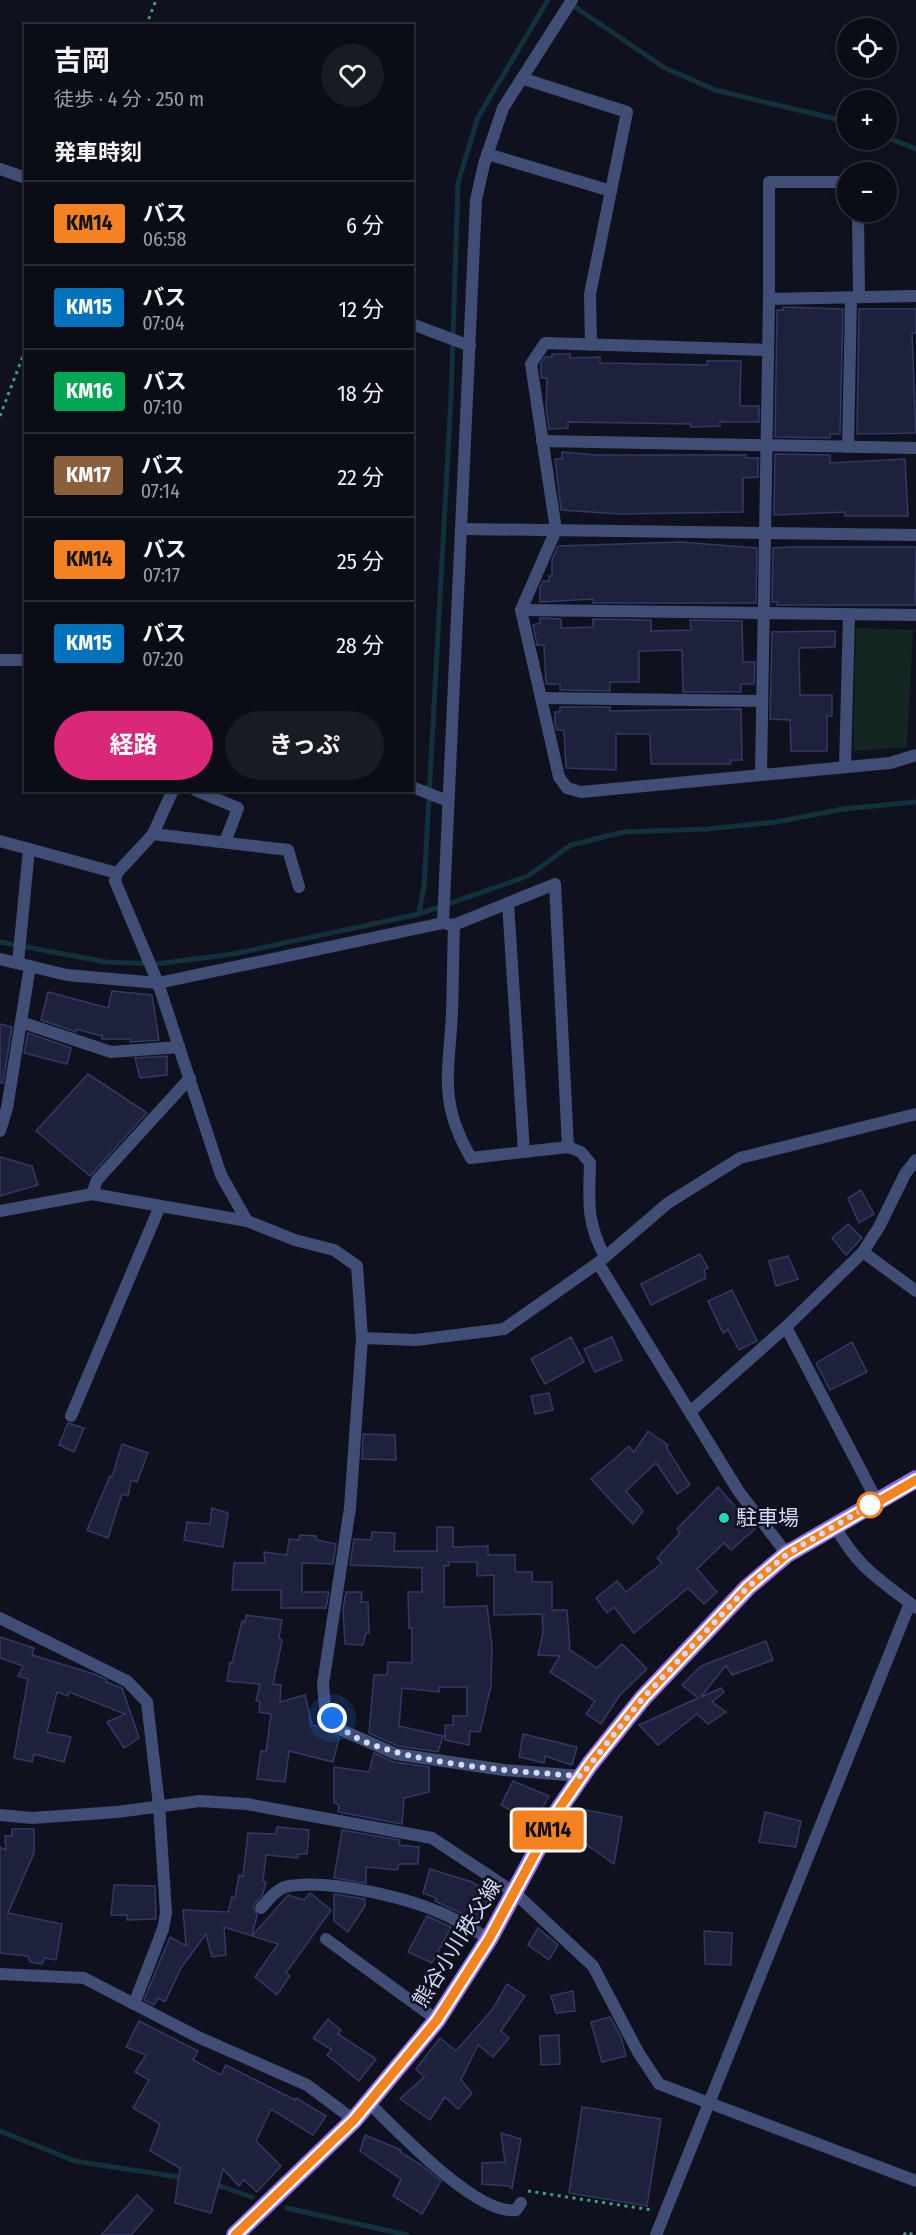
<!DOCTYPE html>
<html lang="ja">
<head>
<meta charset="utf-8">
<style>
  :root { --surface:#0b0d16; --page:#191b23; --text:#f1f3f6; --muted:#9a9ca1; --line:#2b2d35; --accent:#db2777 }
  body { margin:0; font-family:"Fira Sans Condensed","Noto Sans JP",sans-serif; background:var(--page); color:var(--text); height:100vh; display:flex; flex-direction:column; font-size:22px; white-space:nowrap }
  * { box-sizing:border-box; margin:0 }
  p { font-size:20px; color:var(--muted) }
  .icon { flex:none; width:33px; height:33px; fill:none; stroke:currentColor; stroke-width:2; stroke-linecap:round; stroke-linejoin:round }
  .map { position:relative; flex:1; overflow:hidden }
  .sheet { position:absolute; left:24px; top:24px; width:390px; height:768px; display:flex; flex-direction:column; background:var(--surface); border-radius:0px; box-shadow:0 3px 9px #0003,0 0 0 2px var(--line) }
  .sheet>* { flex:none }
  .badge { padding:0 12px; border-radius:4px; font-size:21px; line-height:39px }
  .controls { position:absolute; left:837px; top:18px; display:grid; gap:12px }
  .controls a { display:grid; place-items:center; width:60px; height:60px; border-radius:50%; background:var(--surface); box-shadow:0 3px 9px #0003,0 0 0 2px var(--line); font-size:30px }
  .you { position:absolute; width:30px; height:30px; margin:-15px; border:4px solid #fff; border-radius:50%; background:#1a73e8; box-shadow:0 0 0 9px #1a73e833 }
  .map>.badge { position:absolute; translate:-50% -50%; box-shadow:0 0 0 3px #fff }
  h2 { padding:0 30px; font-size:22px; line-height:54px }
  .round { display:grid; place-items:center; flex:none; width:63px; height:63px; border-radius:32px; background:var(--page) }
  .summary { display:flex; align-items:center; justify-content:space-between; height:102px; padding:0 30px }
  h1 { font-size:28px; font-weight:700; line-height:45px }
  .button { display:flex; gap:12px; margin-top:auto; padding:12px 30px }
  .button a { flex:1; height:69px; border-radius:36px; background:var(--accent); color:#fff; font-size:24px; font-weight:700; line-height:69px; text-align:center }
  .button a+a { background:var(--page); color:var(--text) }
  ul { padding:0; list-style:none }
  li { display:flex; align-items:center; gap:18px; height:84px; padding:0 30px; border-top:2px solid var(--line) }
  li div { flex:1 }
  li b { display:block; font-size:22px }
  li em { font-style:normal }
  li .badge { min-width:66px; font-weight:700; text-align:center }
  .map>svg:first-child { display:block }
</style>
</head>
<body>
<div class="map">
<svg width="916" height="2235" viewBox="0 0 916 2235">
  <rect width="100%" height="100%" fill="#0f111e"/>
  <path fill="#132720" d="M856,628l57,2 -6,117 -54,4z"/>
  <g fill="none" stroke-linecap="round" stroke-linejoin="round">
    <g stroke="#13303d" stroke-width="5">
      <path d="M569,3l96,65 50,22 133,32"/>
      <path d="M886,137l30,12"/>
      <path d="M419,914l5,-27 27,-489 7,-215 20,-66 70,-117"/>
      <path d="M0,942l106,20 50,2 77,-10 186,-40 109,-38 43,-31 52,-13 84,-3 69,-7 67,-13 73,-7"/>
      <path d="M0,2131l75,30 109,17"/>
      <path d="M214,2184l38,13"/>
      <path d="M287,2208l120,27"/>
    </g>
  </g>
  <g fill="#1e213c" stroke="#333865" stroke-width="1.5">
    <path d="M783,307l60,2 -3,125h-10v4l-55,-1 2,-127h6z"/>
    <path d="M859,309h57v24h-4l4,100 -59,1z"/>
    <path d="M552,354h18v4l30,-1v6l107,2v-4h34l-1,45h19v16h-39v4l-29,1v-3l-123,-2v6l-19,1 -3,-22 1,-29h-6v-15l4,-6h7z"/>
    <path d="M562,452l34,3h150v3h12v19l-15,1v34l-123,2 -59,-4 -6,-51h7z"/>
    <path d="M775,454l55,1v8l75,-4 3,57h-63v-4l-71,3z"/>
    <path d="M680,542l77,6 -1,55h-163v-4l-53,3v-15l3,-6h6v-5h3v-16l6,-14z"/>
    <path d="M792,547h124l-1,58h-138v-3h-5l1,-54z"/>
    <path d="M540,618l21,1v9l32,-1v-8l58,1v11l40,-1 -1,-10 52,1 1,41h12l-1,22h-13v8h-58l-1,-42 -43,1v31h-29v9l-50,-1v-6h-14l-2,-39h-7l-4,-20 7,-2z"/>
    <path d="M835,631v16l-35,1 -1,3 1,44h32v21h-5v35h-36l-1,-31 -20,-1 2,-87z"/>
    <path d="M560,707h50v4l131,-2 1,51h-11l-1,4h-79l-1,-30h-34v36l-50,-2 -2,-38h-7l-2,-6v-12h5z"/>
    <path d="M112,991l40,4 7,45 -28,2 -1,-3h-28v-3l-26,-7v3l-35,-12 7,-28 60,16z"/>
    <path d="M0,1024l12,3 -9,56h-3z"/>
    <path d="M28,1033l43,15 -4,16 -43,-11z"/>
    <path d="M167,1056v19l-27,3 -5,-20z"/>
    <path d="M88,1074l59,39 -57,63 -54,-45z"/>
    <path d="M0,1157l32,9 6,19 -38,11z"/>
    <path d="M861,1190l13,24 -15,9 -11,-25z"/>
    <path d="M848,1224l14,14 -16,17 -14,-17z"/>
    <path d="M700,1254l8,14 -4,2 2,8 -55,27 -10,-21z"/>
    <path d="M788,1256l10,23 -22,7 -7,-25z"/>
    <path d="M732,1290l25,51 -18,9 -11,-20 -5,3 -15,-32z"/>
    <path d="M571,1337l13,25 -39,22 -14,-25z"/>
    <path d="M612,1337l10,23 -27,12 -11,-23z"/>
    <path d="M852,1342l15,30 -37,18 -14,-27z"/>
    <path d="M549,1393l4,17 -18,4 -4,-18z"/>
    <path d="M68,1423l16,5 -10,24 -15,-7z"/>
    <path d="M648,1431l20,14 -2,2 24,38 -13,9 -21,-31 -30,28 17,20 -10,13 -42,-45 38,-33 5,6z"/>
    <path d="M363,1434l32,1 1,25 -34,-1z"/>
    <path d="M122,1444l26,9 -11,29 -6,-2 -3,16 -6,-2 -14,44 -21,-8 23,-54 2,1z"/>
    <path d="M718,1487l37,42 -24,21 -7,-7 -27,26 20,23 -13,12 -16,-16 -54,45 -20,-26 -7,6 -11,-15 21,-17 9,11 36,-29 -5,-5 23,-25 -3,-4z"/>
    <path d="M212,1508l16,5 -5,34 -39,-7 3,-18 23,2z"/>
    <path d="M437,1527h16v20l35,-1v9h27v17h17v10h20v28h15l3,40 27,18 25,-24 25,25 -27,26 -19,29 -15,-10 9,-13 -45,-29 10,-16 -22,-1 5,-23 -1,-18 -48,1v-40l-17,1v-14h-28v4h-5v41l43,-1 5,40 -1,40 -11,46 -10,-1 -1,14 -24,-5v-15h8v-9h14v-29h-28v5l-37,-4 -3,38 44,10 -5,16 -40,-6 -29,-13 5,-58h13l1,-13 24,1v-35h-3l-1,-36h14v-24l-72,-3 4,-26 17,1 1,-8 23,1 -1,18h43z"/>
    <path d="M300,1535l16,1 1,4 19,4 -3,20 -31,-1v29h27l-3,16h-45v-18h-49l2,-27h31l-1,-11 23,3 2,-16 10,1z"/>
    <path d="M346,1592h16l-1,10h7l1,31 -3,-1 -3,13 -18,-1 -2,-35z"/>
    <path d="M246,1615l36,5 -3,17 3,4 -9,43 8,1 -1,17 25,-7 7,30 18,6 9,7 -6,24 -44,-11 -4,31 -28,-3 4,-28 5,1 5,-38 -12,-2 1,-11h-4l4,-17 -33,-3 3,-19 2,1 10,-42 3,1z"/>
    <path d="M0,1637l34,11 -2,7 62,19 13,6 -1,2 16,6 17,50 -15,10 -17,-26 18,-8 -56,-22 -1,4 -11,-4 -10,40 24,5 -7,25 -30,-8 -2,8 -18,-4 14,-79 -10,-3 5,-10 -23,-8z"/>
    <path d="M766,1641l7,19 -41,15 -6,-10 -25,32 20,-9 3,4 -12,10 14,10 -18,12 -11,-10 -39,31 -19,-20 59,-27 -16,-13 19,-19z"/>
    <path d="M523,1734l54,13 -5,18 -27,-9 -1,7 -25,-6z"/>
    <path d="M374,1753l20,9 35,5v25l-25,6 -2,26 -64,-12 1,-7 -5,-2v-36l35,5z"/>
    <path d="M513,1781l36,15 -15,27 -33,-18z"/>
    <path d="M586,1810l36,7 -8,47 -50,-35z"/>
    <path d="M765,1812l36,9 -5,26 -37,-5z"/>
    <path d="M277,1827l32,3 -2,24h-9v4l-32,-3 -3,26 3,1 -3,12 -10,12 4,9 -5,21 36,-41 16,5 6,-7 21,17 -45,63 4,3 -13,19 -22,-18 23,-33 -54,-17 2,28 -14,2 -6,-23 -25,34 -16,34 -7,-4 -4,7 -10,-5 26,-63 16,9 -3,-36 45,2 4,-15 3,1 4,-23 4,1 5,-43 28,1z"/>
    <path d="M12,1829h22v24l-26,60 54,11 -6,36 -11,-2 -3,6 -12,-2 -2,-6 -28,-3v-106l6,3 -1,-14h7z"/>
    <path d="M342,1830l58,10 -1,5 20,2 -1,17h-19l-2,6 -31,-3v16l-32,-5z"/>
    <path d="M430,1869l42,13 19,12 -14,27 -42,-20 1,-3 -13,-5z"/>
    <path d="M114,1885l41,1 1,33 -29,1v-5h-16z"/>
    <path d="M334,1894l31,5v7l-17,26 -14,-11z"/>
    <path d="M427,1916l24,11 -19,36 -24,-11z"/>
    <path d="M538,1928l20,17 -9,15 -21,-15z"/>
    <path d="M704,1931l28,2 -1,32 -26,-1z"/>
    <path d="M507,1984l18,12 -24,35 8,7 -16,19 -15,-12 -17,35 11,13 -14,16 -13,-12 -15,23 -30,-21 24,-22 -8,-8 24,-31 16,13 36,-41z"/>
    <path d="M573,1991l2,20 -19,2 -5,-17z"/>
    <path d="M610,2017l11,20 5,19 -24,6 -11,-40z"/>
    <path d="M328,2019l13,11 -3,4 38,25 -17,22 -32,-26 5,-5 -19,-12z"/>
    <path d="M139,2021l59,30 -5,9 28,15 5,-10 69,35 1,-2 30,18 -13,19 -42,-26 -15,32 25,25 -24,26 -13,-12 -5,6 -16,-17 -12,44 -36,-10 5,-35 -30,-17 10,-27 -27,-16 16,-28 -14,-8 11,-17 -20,-8z"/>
    <path d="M559,2035l1,29 -19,1 -1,-29z"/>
    <path d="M582,2107l79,12 -14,87 -78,-13z"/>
    <path d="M501,2133l20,6 -9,50 -3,-3 -27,-2v-21l23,-1z"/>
    <path d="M365,2135l36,15 -1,2 20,12 21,17 -19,33 -29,-18 8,-17 -41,-28z"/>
    <path d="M137,2195l16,15 -22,25h-30z"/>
  </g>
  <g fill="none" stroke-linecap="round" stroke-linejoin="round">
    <g stroke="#3ea17d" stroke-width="3" stroke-dasharray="3 4.5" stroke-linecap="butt">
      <path d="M146,26l10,-26"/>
      <path d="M0,416l26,-68"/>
      <path d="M528,2191l124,19"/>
      <path d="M904,2235l2,-3 8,3"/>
    </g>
    <g stroke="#404e76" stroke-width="12">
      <path d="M524,79l103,33 -37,182 1,51"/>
      <path d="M487,154l124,37"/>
      <path d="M0,169l26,9"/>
      <path d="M858,212l1,85"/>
      <path d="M769,299v-117h79"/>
      <path d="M412,324l58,22"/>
      <path d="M768,350l-223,-7 -14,21 25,166 -35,80 38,167 8,11 14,4 309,-29 26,-8"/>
      <path d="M542,441l374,7"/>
      <path d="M848,447l3,-149"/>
      <path d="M461,529l455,6"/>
      <path d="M521,610l395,5"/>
      <path d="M0,660h26"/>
      <path d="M541,698l221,3"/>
      <path d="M845,767l4,-152"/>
      <path d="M761,774l8,-475 147,-3"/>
      <path d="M412,787l36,14"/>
      <path d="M173,790l-20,44 -36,39 -2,8 43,102 63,192 26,46"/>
      <path d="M195,790l43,18 -13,34"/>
      <path d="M153,834l135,16 11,37"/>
      <path d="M0,841l117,32"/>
      <path d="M508,903l16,249"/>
      <path d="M447,924l7,1 101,-41 13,263"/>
      <path d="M454,925c-1,29 -1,58 -2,87 -3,62 -14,89 19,146l97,-11 13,5 9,11c-1,39 -4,58 15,94"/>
      <path d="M0,959l67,16 91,8 285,-60 33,-723 8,-36 19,-56 69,-108"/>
      <path d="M18,963l11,-114"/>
      <path d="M21,1022l90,30 68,-5"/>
      <path d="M0,1131l7,-23 23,-142"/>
      <path d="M92,1194l5,-14 93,-102"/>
      <path d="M0,1211l92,-17 155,27 48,19 39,10 23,16 5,72 -12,170 -27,176 2,24 14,21 57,25 108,16 77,6"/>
      <path d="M863,1252l53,39"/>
      <path d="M598,1263l141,229 48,62"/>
      <path d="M786,1327l91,174"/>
      <path d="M362,1338l54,2 88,-11 94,-66 70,-60 72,-45 176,-44"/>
      <path d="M690,1412l96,-85 77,-75 16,-25 26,-53 11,-14"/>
      <path d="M71,1416l89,-210"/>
      <path d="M835,1526c21,39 41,51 75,77"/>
      <path d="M0,1618l127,63 20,21 12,103 7,108 -3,16 -29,75"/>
      <path d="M0,1815l32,3 85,-6 83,-11 47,3 185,34 83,55 78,73 45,86 21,32 257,97"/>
      <path d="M261,1908c8,-9 16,-20 28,-22 42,-7 121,12 159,30 14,7 28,15 41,23"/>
      <path d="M326,1939l111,81"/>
      <path d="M0,1974l84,4 114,59 109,48 47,35"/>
      <path d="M369,2103c29,28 108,113 147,107l5,-7"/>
      <path d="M656,2235l254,-632 6,5"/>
    </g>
    <path stroke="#9368ea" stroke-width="18" d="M235,2235l119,-115 83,-100 52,-81 70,-130 31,-45 53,-66 105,-111 39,-33 129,-75"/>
  </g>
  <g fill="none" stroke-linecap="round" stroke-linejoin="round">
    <g stroke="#fff" stroke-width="14">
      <path id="line" d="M235,2235l119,-115 83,-100 52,-81 70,-130 31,-45 53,-66 105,-111 39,-33 129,-74"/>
    </g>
    <use href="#line" stroke="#f58220" stroke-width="9"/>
    <path stroke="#d2d9f9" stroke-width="6" stroke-dasharray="0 10.8" d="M332,1718c30,46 195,54 249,58l62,-78 105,-111 39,-33 90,-53 -7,4"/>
  </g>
  <circle fill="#fff" stroke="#f58220" stroke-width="3" cx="870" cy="1505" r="12"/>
  <circle fill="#1fd8b4" stroke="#0f111e" stroke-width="2" cx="724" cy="1518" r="6"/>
  <g text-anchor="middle" stroke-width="5" stroke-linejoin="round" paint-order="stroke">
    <g font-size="21" fill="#d2d9f9" stroke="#0f111e" text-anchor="start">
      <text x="736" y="1525">駐車場</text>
    </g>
    <g font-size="21" fill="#d2d9f9" stroke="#0f111e">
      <text transform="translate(457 1943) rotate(-58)" y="7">熊谷小川秩父線</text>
    </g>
  </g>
</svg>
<div class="controls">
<a><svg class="icon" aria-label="locate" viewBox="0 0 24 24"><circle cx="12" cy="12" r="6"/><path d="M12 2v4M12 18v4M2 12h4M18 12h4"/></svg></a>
<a>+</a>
<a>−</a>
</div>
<div class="you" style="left:332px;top:1718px"></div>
<b class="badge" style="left:548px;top:1830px;background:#f58220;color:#111">KM14</b>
<section class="sheet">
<div class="summary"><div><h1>吉岡</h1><p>徒歩 · 4 分 · 250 m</p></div><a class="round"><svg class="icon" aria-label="heart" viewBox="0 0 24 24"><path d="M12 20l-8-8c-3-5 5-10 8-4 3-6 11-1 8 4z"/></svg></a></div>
<h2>発車時刻</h2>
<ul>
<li><span class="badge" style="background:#f58220;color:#111">KM14</span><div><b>バス</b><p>06:58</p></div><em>6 分</em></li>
<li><span class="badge" style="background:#0072bc;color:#fff">KM15</span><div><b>バス</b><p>07:04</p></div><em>12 分</em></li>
<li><span class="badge" style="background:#00a651;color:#fff">KM16</span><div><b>バス</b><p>07:10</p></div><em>18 分</em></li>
<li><span class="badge" style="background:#8b5e3c;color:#fff">KM17</span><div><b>バス</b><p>07:14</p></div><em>22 分</em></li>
<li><span class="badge" style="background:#f58220;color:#111">KM14</span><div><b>バス</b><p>07:17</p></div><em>25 分</em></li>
<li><span class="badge" style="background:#0072bc;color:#fff">KM15</span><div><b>バス</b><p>07:20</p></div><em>28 分</em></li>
</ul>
<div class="button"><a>経路</a><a>きっぷ</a></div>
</section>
</div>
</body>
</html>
